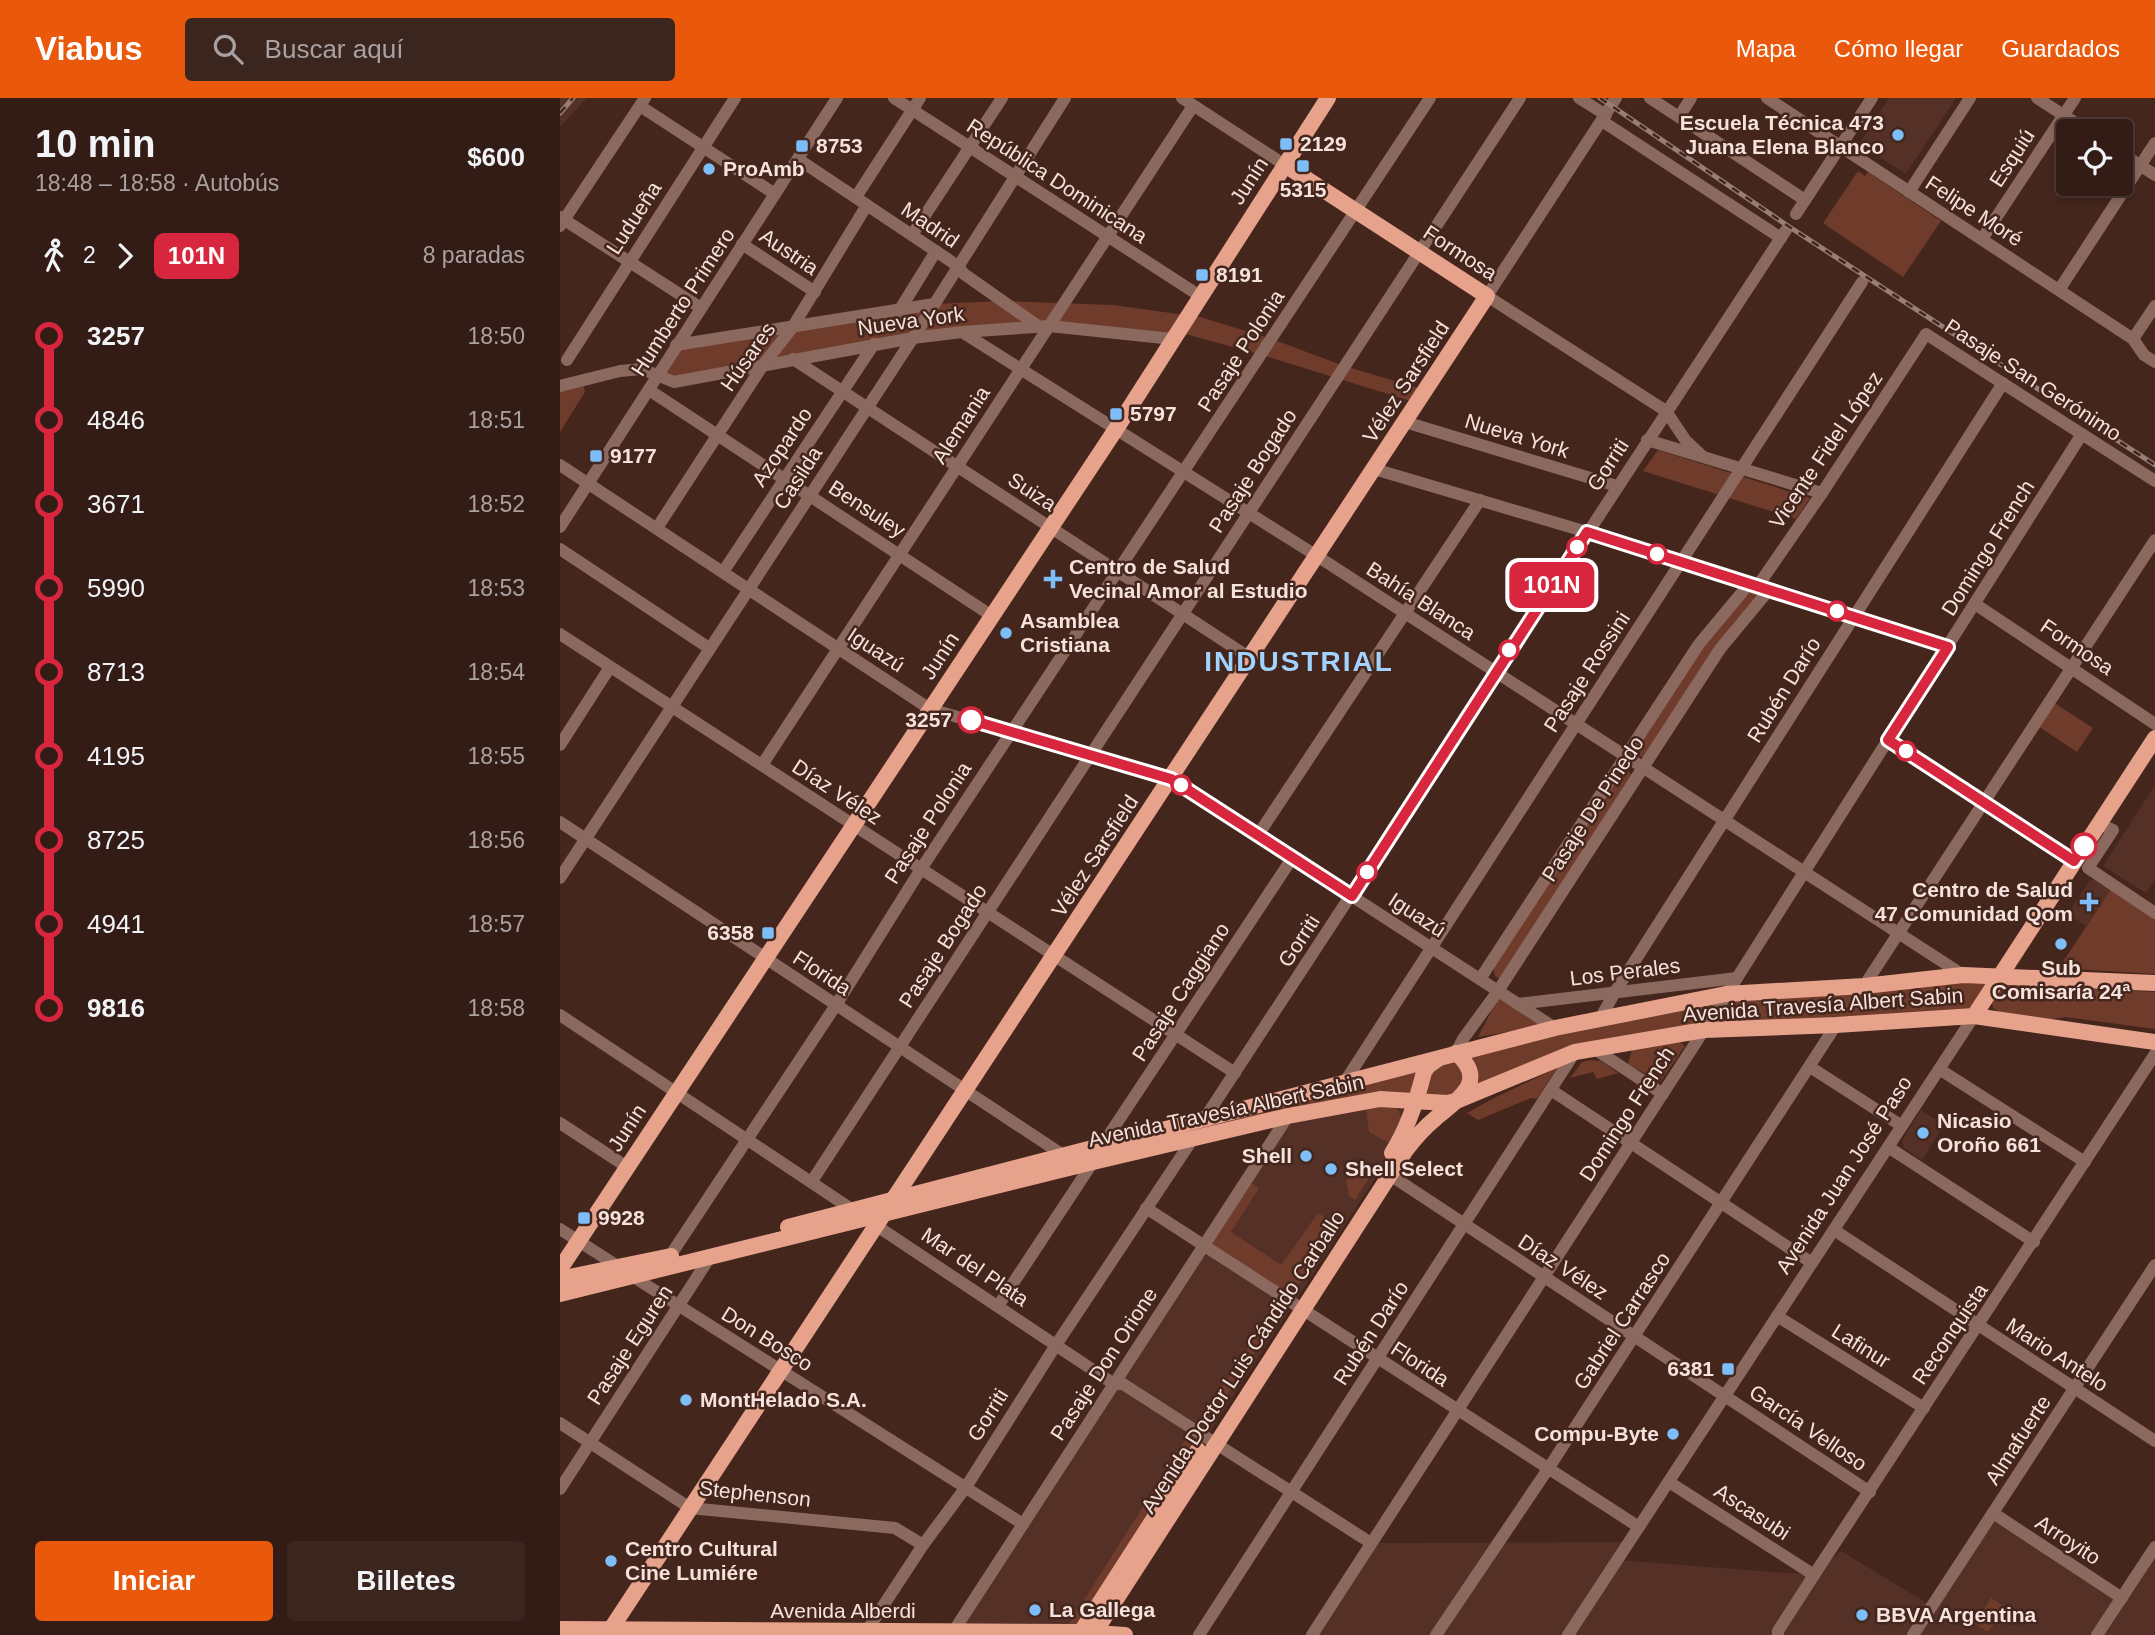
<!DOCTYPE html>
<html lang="es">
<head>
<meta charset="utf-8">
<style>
  :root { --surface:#331c16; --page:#3b251f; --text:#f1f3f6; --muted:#a9a1a1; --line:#4e3a35; --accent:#ea580c }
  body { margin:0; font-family:Helvetica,sans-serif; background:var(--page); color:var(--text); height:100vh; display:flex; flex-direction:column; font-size:26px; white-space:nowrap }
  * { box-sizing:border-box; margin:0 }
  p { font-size:23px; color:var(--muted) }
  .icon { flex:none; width:38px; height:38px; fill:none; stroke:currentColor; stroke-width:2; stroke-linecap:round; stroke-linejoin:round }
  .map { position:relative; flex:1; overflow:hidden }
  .sheet { display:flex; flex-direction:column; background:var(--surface); width:560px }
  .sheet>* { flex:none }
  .badge { padding:0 14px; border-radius:10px; font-size:24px; line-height:46px }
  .fabs { position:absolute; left:1496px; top:21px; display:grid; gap:14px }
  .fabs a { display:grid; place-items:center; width:77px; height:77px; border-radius:7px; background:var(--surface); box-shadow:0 4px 10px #0003,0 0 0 2px var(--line); font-size:35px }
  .map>.badge { position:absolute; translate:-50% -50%; box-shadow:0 0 0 4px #fff }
  .legs { display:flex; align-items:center; gap:10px; height:77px; padding:0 35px; font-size:23px }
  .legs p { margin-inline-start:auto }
  .headline { display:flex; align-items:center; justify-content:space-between; height:119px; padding:0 35px }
  h1 { font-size:38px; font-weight:600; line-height:52px }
  .cta { display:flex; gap:14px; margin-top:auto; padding:14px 35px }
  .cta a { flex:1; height:80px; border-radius:7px; background:var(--accent); color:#fff; font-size:28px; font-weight:600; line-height:80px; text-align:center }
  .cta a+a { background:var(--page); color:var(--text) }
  ul { padding:0 35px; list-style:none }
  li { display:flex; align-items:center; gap:24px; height:84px; font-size:26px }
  li i { display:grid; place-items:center; width:10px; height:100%; margin:0 9px; background:currentColor }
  li i::after { content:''; width:18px; height:18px; margin:-9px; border:5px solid; border-radius:50%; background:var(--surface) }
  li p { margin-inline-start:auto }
  li:first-child i { background:linear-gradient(#0000 50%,currentColor 0) }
  li:last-child i { background:linear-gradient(currentColor 50%,#0000 0) }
  header { display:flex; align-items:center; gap:42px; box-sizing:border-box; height:98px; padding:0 35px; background:var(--accent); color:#fff }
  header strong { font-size:33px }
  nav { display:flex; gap:38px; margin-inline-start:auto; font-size:24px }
  .search { width:490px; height:63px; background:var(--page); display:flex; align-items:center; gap:18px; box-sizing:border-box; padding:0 24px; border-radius:7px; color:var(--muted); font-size:26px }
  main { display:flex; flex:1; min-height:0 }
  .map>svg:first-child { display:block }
</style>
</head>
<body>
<header>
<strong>Viabus</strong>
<div class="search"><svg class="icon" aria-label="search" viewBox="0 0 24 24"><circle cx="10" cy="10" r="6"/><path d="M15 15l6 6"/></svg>Buscar aquí</div>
<nav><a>Mapa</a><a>Cómo llegar</a><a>Guardados</a></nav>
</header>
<main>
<section class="sheet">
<div class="headline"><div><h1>10 min</h1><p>18:48 – 18:58 · Autobús</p></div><b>$600</b></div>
<div class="legs"><svg class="icon" aria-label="walk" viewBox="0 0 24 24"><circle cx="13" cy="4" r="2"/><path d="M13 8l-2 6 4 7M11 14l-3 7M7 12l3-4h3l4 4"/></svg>2<svg class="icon" aria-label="forward" viewBox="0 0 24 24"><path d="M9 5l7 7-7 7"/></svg><b class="badge" style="background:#d7263d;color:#fff">101N</b><p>8 paradas</p></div>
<ul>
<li><i style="color:#d7263d"></i><b>3257</b><p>18:50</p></li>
<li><i style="color:#d7263d"></i><span>4846</span><p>18:51</p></li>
<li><i style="color:#d7263d"></i><span>3671</span><p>18:52</p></li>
<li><i style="color:#d7263d"></i><span>5990</span><p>18:53</p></li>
<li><i style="color:#d7263d"></i><span>8713</span><p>18:54</p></li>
<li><i style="color:#d7263d"></i><span>4195</span><p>18:55</p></li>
<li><i style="color:#d7263d"></i><span>8725</span><p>18:56</p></li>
<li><i style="color:#d7263d"></i><span>4941</span><p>18:57</p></li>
<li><i style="color:#d7263d"></i><b>9816</b><p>18:58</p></li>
</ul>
<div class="cta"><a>Iniciar</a><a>Billetes</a></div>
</section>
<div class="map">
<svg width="1595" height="1537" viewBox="0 0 1595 1537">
  <rect width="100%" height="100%" fill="#44261d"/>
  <g fill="#543026">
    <path d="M0,0h27l-27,29z"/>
    <path d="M1329,0h67l-50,76 -47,-30z"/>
    <path d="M1595,687v94l-9,14 -43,-27z"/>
    <path d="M1534,781l17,10 -25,37 -18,-12 21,-33z"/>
    <path d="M855,1002l-13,37 -322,495h-127l335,-516z"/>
    <path d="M1361,1012l23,15 -22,35 -18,-12 -2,-7z"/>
    <path d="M1433,1415l128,85 34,-43v80h-843l59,-92 258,-1 -11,18 196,15 27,-24 91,55z"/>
  </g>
  <g fill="#6f3b2b">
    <path d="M1298,73l7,5 3,-4 73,49 -38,56 -80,-54z"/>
    <path d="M442,203l111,4 87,12 72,22 72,27 82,24 -9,13 -155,-48 -84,-23 -5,7 -124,-13 -87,6 -288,50 -17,-8 19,-29 258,-41z"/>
    <path d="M21,279l4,15 -25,40v-51z"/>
    <path d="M1098,352l152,48 -14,21 -153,-48z"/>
    <path d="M1192,494l8,2 -117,163 -4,-1 -3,-5 64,-103 45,-51z"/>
    <path d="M1493,604l40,26 -16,24 -39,-26z"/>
    <path d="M1063,672h4l6,6 -133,203 -5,-3 -2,-8z"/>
    <path d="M1551,791l44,30v55l-96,-6z"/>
    <path d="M1440,877l-26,41 -138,9 -243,23 -121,48 -57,4 -222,39 11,-19 467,-113z"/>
    <path d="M1448,886l147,8v37l-90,-12 -18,3 -45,-6 -9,-6 -1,-5 12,-17z"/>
    <path d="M938,900l44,28 -64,11z"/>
    <path d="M1116,941l9,7 -25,36 -32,-18 5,-18z"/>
    <path d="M1030,962l11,1 17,12 -21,6 -4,-7 -23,6 12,-16z"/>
    <path d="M997,970l-20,31 -6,-1 -53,22 -11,-7 27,-15z"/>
    <path d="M832,1007l6,5 4,10 -11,24 -22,-12 -3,-26z"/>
    <path d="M802,1067l11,7 -18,28 -6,-4 -3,-15 9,-14z"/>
    <path d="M688,1083l11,7 -28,44 50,33 37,-52 10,6 7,-10 10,6 -52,79 -7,1 -75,-48v-8z"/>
    <path d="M719,1203l3,2 1,7 -77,117 -4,2 -4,-2v-3z"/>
    <path d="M629,1336l8,4 -1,5 -115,181 -16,6z"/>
    <path d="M1431,1500l14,9 -17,25 -13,-9z"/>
  </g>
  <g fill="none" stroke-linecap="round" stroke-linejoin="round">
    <g stroke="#8b695f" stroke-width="12">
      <path d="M334,0l306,198"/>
      <path d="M622,0l103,67"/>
      <path d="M1019,0l27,17"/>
      <path d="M1056,0l-129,198 179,115 20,30 16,15"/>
      <path d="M1090,0l155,102"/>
      <path d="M1207,0l366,241 11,16 11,7"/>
      <path d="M1477,0l51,33"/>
      <path d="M80,8l135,88"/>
      <path d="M1119,19l12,-19"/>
      <path d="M1042,23l179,117"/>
      <path d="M1561,55l34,22"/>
      <path d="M238,61l160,107 6,8 74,52"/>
      <path d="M1349,94l61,-94"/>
      <path d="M296,99l64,-99"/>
      <path d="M1236,116l76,-116"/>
      <path d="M0,119l141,91"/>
      <path d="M0,128l85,-128"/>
      <path d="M352,137l90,-137"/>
      <path d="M1422,141l93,-141"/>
      <path d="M182,146l73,48"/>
      <path d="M1499,192l96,-147"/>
      <path d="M339,213l37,-60"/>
      <path d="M402,234l355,224 646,419"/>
      <path d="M1573,241l22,-33"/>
      <path d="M116,247l258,-41"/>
      <path d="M233,261l457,299"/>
      <path d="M7,262l168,-262"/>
      <path d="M0,288l60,-15 22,-2 32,13 239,-44 49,-6 87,-6 124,13"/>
      <path d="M89,292l343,226"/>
      <path d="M845,324l212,64"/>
      <path d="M1087,342l175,53"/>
      <path d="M0,367l370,244 241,70 384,249"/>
      <path d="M814,371l213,63 361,115"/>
      <path d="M0,429l277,-429"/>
      <path d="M97,430l106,-163 29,-37 75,-123"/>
      <path d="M0,451l149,99"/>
      <path d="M163,474l151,-228"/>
      <path d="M1197,489l65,-94 104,-159 229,147"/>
      <path d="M1415,506l180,120"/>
      <path d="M0,536l675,439"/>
      <path d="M1328,642l187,121"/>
      <path d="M0,647l50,-78"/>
      <path d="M202,667l431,-659"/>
      <path d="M0,724l503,333"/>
      <path d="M1539,726l14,6 -25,38 67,45"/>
      <path d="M698,737l222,-335"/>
      <path d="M0,780l353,-540 152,-240"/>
      <path d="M920,881l219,-335 50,-60"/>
      <path d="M1304,888l291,-446"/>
      <path d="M958,906l219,-26"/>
      <path d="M0,917l554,369h9l248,159"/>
      <path d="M1040,921l15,-27 388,-609"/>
      <path d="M1033,950l70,46"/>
      <path d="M896,955l7,-14 35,-48 222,-342 49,-59"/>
      <path d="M1250,969l92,59"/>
      <path d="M1379,971l146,93"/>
      <path d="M784,985l518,-801"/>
      <path d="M991,992l261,173"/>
      <path d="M643,1023l583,-891"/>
      <path d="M0,1025l67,44"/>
      <path d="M541,1049l192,-290"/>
      <path d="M1328,1049l146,95"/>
      <path d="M821,1071l489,323"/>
      <path d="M252,1083l708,-1083"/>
      <path d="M586,1110l493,319"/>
      <path d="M0,1131l59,38"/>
      <path d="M1274,1132l321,211"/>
      <path d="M110,1158l166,-251 85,-136 509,-771"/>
      <path d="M72,1178l391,248"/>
      <path d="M438,1208l95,-144"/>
      <path d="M1217,1218l147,92"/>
      <path d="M0,1325l130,85 205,20 28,17"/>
      <path d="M1109,1384l145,93"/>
      <path d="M0,1391l150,-232"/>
      <path d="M1433,1415l129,85"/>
      <path d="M393,1534l335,-516"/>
      <path d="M304,1537l59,-90 43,-58 90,-142 138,-208"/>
      <path d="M639,1537l376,-583"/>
      <path d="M752,1537l392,-605 378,-596"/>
      <path d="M876,1537l112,-166 288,-444"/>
      <path d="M1008,1537l406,-619"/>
      <path d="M1218,1537v-4l36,-56 341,-521"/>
      <path d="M1353,1537l242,-370"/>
      <path d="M1537,1537l58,-88"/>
    </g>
    <g stroke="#e7a28c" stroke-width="16">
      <path d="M1414,918l181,-278"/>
      <path d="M832,1055c16,-25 25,-53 32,-81l4,-6 10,-7"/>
      <path d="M228,1129l767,-199 171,-34 138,-8 99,-11 192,8"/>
      <path d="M0,1171l556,-840 212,-331"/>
      <path d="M0,1181l111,-23"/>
      <path d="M0,1196l533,-132 195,-46 92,-17 67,4 9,-2 119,-49 129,-22 132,-5 138,-9 181,26"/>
      <path d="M0,1531l520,3 45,3"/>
      <path d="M47,1537l880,-1339 -202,-131"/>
      <path d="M519,1537l119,-185"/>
      <path d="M533,1537l313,-485c9,-12 19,-23 30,-32 22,-19 53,-37 20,-65"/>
    </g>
    <g stroke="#977e76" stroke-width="5">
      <g id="rail">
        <path d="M1040,0l188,128 367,239"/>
        <path d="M0,15l13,-15"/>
      </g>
    </g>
    <use href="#rail" stroke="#44261d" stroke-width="2.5" stroke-dasharray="8" stroke-linecap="butt"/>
  </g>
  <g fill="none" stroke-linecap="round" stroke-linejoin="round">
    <g stroke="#fff" stroke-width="16">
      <path id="line-1" d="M411,622l200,59 181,117 235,-364 361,115 -60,93 186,121 10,-15"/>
    </g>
    <use href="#line-1" stroke="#d7263d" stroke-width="10"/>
  </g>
  <g fill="#7dbef9" stroke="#44261d" stroke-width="2.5">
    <circle cx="1338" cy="37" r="7"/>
    <rect x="719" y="39" width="14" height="14" rx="3.5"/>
    <rect x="235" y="41" width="14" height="14" rx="3.5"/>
    <rect x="736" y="61" width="14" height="14" rx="3.5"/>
    <circle cx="149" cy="71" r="7"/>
    <rect x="635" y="170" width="14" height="14" rx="3.5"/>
    <rect x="549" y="309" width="14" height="14" rx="3.5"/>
    <rect x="29" y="351" width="14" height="14" rx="3.5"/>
    <path d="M489.5 470.5h7v7h7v7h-7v7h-7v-7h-7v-7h7z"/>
    <circle cx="446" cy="535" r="7"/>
    <path d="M1525.5 793.5h7v7h7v7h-7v7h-7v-7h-7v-7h7z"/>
    <rect x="201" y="828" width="14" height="14" rx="3.5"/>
    <circle cx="1501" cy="846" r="7"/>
    <circle cx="1363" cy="1035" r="7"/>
    <circle cx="746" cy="1058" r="7"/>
    <circle cx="771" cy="1071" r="7"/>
    <rect x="17" y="1113" width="14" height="14" rx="3.5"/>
    <rect x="1161" y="1264" width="14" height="14" rx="3.5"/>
    <circle cx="126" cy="1302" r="7"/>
    <circle cx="1113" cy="1336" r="7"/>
    <circle cx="51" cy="1463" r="7"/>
    <circle cx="475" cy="1512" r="7"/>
    <circle cx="1302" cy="1517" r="7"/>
  </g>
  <g fill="#fff" stroke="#d7263d" stroke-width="3.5">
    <circle cx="1017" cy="449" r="9"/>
    <circle cx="1097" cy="456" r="9"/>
    <circle cx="1277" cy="513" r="9"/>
    <circle cx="949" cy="552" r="9"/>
    <circle cx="411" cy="622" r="12"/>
    <circle cx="1346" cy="653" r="9"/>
    <circle cx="621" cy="687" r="9"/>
    <circle cx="1524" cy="748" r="12"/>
    <circle cx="807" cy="774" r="9"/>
  </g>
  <g text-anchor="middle" stroke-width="5" stroke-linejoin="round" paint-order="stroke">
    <g font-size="21" font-weight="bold" fill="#f6e2dc" stroke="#44261d" text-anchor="start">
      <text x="1324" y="32" text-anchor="end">Escuela Técnica 473<tspan x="1324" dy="24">Juana Elena Blanco</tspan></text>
      <text x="740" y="53">2129</text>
      <text x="256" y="55">8753</text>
      <text x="163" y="78">ProAmb</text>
      <text x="743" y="99" text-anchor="middle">5315</text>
      <text x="656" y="184">8191</text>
      <text x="570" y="323">5797</text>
      <text x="50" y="365">9177</text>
      <text x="509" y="476">Centro de Salud<tspan x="509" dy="24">Vecinal Amor al Estudio</tspan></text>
      <text x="460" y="530">Asamblea<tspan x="460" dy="24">Cristiana</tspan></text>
      <text x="1513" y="799" text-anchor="end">Centro de Salud<tspan x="1513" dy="24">47 Comunidad Qom</tspan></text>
      <text x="194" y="842" text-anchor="end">6358</text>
      <text x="1501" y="877" text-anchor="middle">Sub<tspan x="1501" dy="24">Comisaría 24ª</tspan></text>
      <text x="1377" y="1030">Nicasio<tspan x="1377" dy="24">Oroño 661</tspan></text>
      <text x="732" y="1065" text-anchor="end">Shell</text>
      <text x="785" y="1078">Shell Select</text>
      <text x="38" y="1127">9928</text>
      <text x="1154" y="1278" text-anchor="end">6381</text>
      <text x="140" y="1309">MontHelado S.A.</text>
      <text x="1099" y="1343" text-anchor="end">Compu-Byte</text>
      <text x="65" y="1458">Centro Cultural<tspan x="65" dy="24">Cine Lumiére</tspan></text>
      <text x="489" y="1519">La Gallega</text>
      <text x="1316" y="1524">BBVA Argentina</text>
    </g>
    <g font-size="21" fill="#f6e2dc" stroke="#44261d">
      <text transform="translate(1452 60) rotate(-57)" y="7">Esquiú</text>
      <text transform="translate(497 83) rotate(33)" y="7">República Dominicana</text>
      <text transform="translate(689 83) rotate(-57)" y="7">Junín</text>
      <text transform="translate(1414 113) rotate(33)" y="7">Felipe Moré</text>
      <text transform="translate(74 120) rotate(-57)" y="7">Ludueña</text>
      <text transform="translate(370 127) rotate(34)" y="7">Madrid</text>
      <text transform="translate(229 154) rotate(34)" y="7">Austria</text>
      <text transform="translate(900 155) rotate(33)" y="7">Formosa</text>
      <text transform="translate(123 204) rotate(-57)" y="7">Humberto Primero</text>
      <text transform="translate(351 223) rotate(-8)" y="7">Nueva York</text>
      <text transform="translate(681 253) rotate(-57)" y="7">Pasaje Polonia</text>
      <text transform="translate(188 259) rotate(-55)" y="7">Húsares</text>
      <text transform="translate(1473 282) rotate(33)" y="7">Pasaje San Gerónimo</text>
      <text transform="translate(846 284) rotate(-57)" y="7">Vélez Sarsfield</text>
      <text transform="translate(401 327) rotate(-57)" y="7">Alemania</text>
      <text transform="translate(957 338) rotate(17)" y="7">Nueva York</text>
      <text transform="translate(222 349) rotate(-56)" y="7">Azopardo</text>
      <text transform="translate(1266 352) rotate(-56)" y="7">Vicente Fidel López</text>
      <text transform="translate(1048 367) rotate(-57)" y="7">Gorriti</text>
      <text transform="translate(693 373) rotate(-57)" y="7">Pasaje Bogado</text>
      <text transform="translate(238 380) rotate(-57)" y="7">Casilda</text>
      <text transform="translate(472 394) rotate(33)" y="7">Suiza</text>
      <text transform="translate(307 411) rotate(33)" y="7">Bensuley</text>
      <text transform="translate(1428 450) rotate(-58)" y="7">Domingo French</text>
      <text transform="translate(861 503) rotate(33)" y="7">Bahía Blanca</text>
      <text transform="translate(1517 549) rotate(34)" y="7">Formosa</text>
      <text transform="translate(316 552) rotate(33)" y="7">Iguazú</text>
      <text transform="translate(380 558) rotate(-57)" y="7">Junín</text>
      <text transform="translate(1027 574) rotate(-57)" y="7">Pasaje Rossini</text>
      <text transform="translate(1224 592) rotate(-58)" y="7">Rubén Darío</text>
      <text transform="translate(277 694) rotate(33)" y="7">Díaz Vélez</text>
      <text transform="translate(1033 711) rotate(-57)" y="7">Pasaje De Pinedo</text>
      <text transform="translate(368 725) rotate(-57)" y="7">Pasaje Polonia</text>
      <text transform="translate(535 758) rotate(-57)" y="7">Vélez Sarsfield</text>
      <text transform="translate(857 817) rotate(33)" y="7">Iguazú</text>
      <text transform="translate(739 843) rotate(-57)" y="7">Gorriti</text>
      <text transform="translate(383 848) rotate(-57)" y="7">Pasaje Bogado</text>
      <text transform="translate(1065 874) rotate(-7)" y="7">Los Perales</text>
      <text transform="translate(262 875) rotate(33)" y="7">Florida</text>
      <text transform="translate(621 894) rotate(-57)" y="7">Pasaje Caggiano</text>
      <text transform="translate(1263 907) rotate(-4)" y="7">Avenida Travesía Albert Sabin</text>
      <text transform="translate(666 1013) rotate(-12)" y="7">Avenida Travesía Albert Sabin</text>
      <text transform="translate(1067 1016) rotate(-57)" y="7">Domingo French</text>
      <text transform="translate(67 1030) rotate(-57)" y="7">Junín</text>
      <text transform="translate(1284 1077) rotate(-57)" y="7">Avenida Juan José Paso</text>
      <text transform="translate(415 1169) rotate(34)" y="7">Mar del Plata</text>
      <text transform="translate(1003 1169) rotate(33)" y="7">Díaz Vélez</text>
      <text transform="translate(1062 1223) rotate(-57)" y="7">Gabriel Carrasco</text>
      <text transform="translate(811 1235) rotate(-57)" y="7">Rubén Darío</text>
      <text transform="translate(1390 1236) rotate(-56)" y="7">Reconquista</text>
      <text transform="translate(207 1241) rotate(32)" y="7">Don Bosco</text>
      <text transform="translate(70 1247) rotate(-57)" y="7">Pasaje Eguren</text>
      <text transform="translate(1301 1248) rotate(32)" y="7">Lafinur</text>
      <text transform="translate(1497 1257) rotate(33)" y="7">Mario Antelo</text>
      <text transform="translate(683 1264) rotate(-57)" y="7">Avenida Doctor Luis Cándido Carballo</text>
      <text transform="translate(544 1266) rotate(-57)" y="7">Pasaje Don Orione</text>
      <text transform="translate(860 1266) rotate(33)" y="7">Florida</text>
      <text transform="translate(428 1317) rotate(-58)" y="7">Gorriti</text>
      <text transform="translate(1248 1330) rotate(34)" y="7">García Velloso</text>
      <text transform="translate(1458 1342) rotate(-57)" y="7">Almafuerte</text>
      <text transform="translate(195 1396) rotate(6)" y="7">Stephenson</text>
      <text transform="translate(1192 1414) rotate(33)" y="7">Ascasubi</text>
      <text transform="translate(1508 1442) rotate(33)" y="7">Arroyito</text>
      <text x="283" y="1520">Avenida Alberdi</text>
    </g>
    <g font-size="21" font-weight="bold" fill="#f6e2dc" stroke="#44261d" text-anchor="end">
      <text x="392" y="629">3257</text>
    </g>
    <g font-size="28" font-weight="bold" letter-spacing="2" fill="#a2d2fe" stroke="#44261d">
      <text x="739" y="573">INDUSTRIAL</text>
    </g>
  </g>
</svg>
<div class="fabs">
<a><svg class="icon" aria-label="locate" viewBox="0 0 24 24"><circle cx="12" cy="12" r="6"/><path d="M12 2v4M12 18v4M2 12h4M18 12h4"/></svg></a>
</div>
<b class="badge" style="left:992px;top:487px;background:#d7263d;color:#fff">101N</b>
</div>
</main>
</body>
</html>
